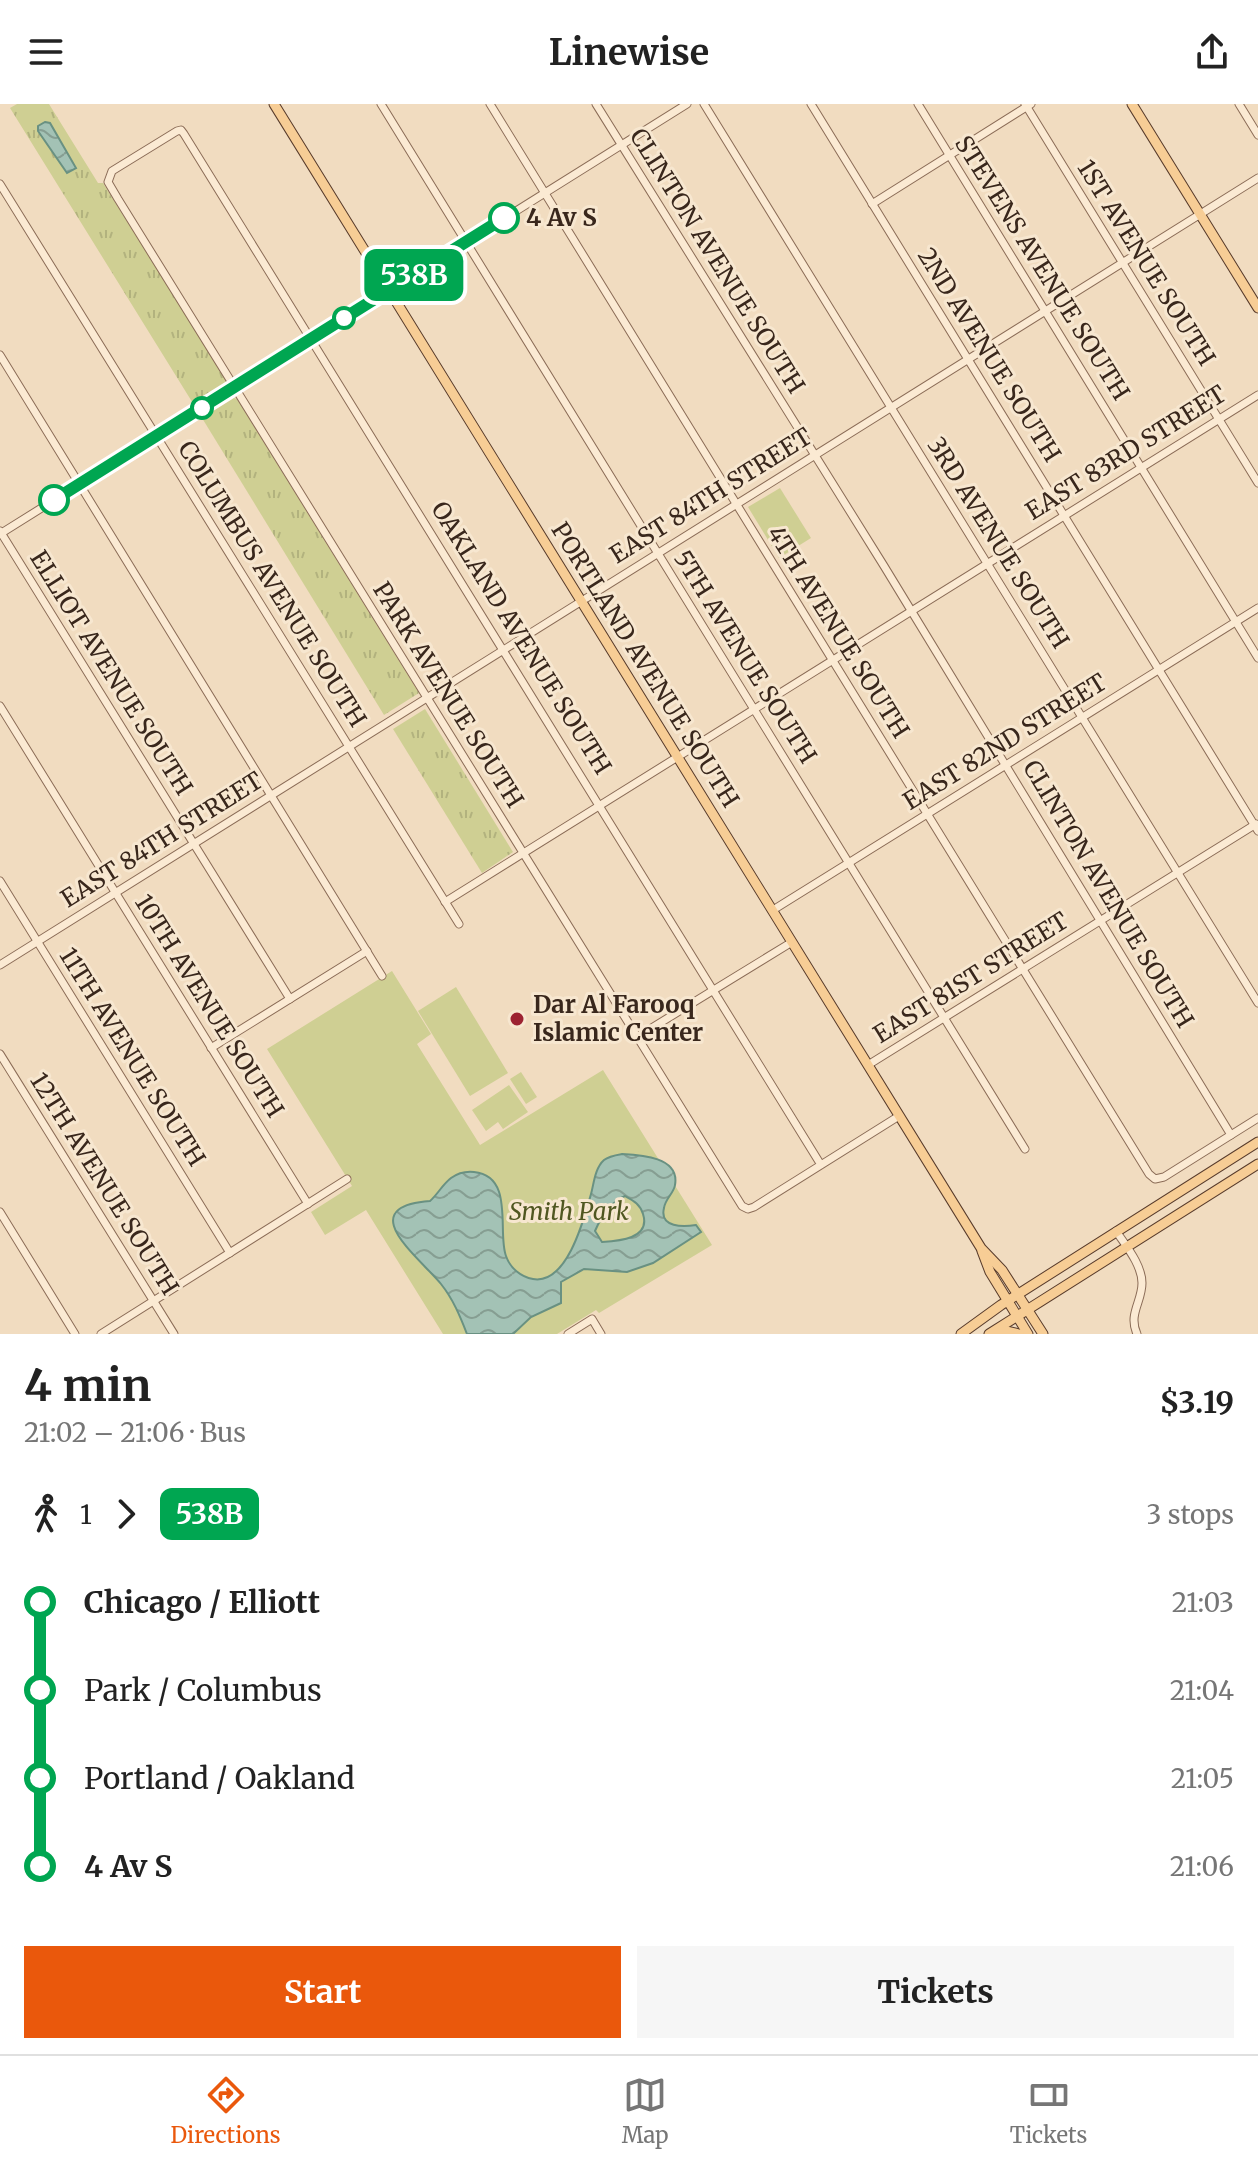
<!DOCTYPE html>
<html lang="en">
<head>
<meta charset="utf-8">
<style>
  :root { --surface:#fff; --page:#f6f6f6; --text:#222; --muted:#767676; --line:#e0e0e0; --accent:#ea580c }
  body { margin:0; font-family:Merriweather,serif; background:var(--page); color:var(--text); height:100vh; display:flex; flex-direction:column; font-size:30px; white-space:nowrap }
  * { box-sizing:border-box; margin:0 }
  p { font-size:26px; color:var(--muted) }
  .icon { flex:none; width:44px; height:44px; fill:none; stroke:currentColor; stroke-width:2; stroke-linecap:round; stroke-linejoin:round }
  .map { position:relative; height:1230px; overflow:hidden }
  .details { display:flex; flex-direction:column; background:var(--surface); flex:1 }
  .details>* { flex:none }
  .badge { padding:0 16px; border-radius:12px; font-size:28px; line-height:52px }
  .map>.badge { position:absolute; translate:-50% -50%; box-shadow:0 0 0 4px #fff }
  .legs { display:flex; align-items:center; gap:12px; height:88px; padding:0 24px; font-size:26px }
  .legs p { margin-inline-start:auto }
  .head { display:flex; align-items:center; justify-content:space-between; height:136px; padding:0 24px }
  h1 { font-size:44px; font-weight:700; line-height:60px }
  .cta { display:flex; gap:16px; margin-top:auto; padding:16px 24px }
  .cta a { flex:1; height:92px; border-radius:0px; background:var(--accent); color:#fff; font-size:32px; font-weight:700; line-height:92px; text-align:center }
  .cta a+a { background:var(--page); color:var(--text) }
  ul { padding:0 24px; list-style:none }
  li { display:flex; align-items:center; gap:28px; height:88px; font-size:30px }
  li i { display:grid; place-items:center; width:12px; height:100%; margin:0 10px; background:currentColor }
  li i::after { content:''; width:20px; height:20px; margin:-10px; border:6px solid; border-radius:50%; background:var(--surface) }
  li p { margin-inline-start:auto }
  li:first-child i { background:linear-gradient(#0000 50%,currentColor 0) }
  li:last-child i { background:linear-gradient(currentColor 50%,#0000 0) }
  header { display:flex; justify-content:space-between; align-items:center; height:104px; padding:0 24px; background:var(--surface); font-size:36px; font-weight:700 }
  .tabs { display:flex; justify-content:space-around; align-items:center; height:112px; border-top:2px solid var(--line); background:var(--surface); font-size:22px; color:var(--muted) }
  .tabs a { display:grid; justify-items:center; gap:4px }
  .tabs .on { color:var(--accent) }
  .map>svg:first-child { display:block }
</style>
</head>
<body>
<header><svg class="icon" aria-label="menu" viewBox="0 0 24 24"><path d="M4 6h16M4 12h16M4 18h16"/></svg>Linewise<svg class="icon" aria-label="share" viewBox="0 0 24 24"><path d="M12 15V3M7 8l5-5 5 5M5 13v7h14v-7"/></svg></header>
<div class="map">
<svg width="1258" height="1230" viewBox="0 0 1258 1230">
  <defs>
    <pattern id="grass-tufts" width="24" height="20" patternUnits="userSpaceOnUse" patternTransform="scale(2)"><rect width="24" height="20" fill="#cfcf93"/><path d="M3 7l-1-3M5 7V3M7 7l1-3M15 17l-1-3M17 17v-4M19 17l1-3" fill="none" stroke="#b2b27e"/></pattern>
    <pattern id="water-waves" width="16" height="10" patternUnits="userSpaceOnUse" patternTransform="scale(2)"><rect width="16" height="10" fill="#a3c2b5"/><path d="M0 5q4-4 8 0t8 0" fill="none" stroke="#869e92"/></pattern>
  </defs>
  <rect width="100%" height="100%" fill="#f1dcc0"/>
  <g fill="url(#grass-tufts)">
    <path d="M17,0h32l49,79h5l124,198 -1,4 -32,20 -184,-297z"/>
    <path d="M234,294l3,1 182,294 -35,22 -182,-297z"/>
    <path d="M425,605l88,143 -31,21 -89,-144z"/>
  </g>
  <g fill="#cfcf93">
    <path d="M780,384l31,50 -32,20 -31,-51z"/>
    <path d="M392,867l39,63 -14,10 63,101 123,-75 109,175 -113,68 -3,-3 -39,24h-114l-77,-124 -41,25 -14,-23 41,-26 -85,-137z"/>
    <path d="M456,883l52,86 -38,23 -52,-85z"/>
    <path d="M521,968l16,25 -11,7 -16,-25z"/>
    <path d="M509,981l19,27 -25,17 -5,-7 -12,9 -14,-21z"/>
  </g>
  <g fill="url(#water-waves)" stroke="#699182" stroke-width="2" fill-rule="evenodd">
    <path d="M45,18l5,1 26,45 -9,5 -29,-42v-5z"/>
    <path d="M622,1050c19,1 58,3 53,31 -1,8 -10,14 -11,23 -5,20 20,19 32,17l5,7 -48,31 -26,9 -43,-3 -23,13v21l-30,14 -18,17h-46c-7,-18 -14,-35 -26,-50 -21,-26 -90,-77 -11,-83 8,-7 12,-16 21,-23 7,-5 14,-7 23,-6 41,4 23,61 32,84 4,12 15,21 27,23 34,6 51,-60 58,-85 3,-11 4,-26 13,-34 5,-4 12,-5 18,-6zM625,1092c9,5 15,8 18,18 8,25 -25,27 -41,28l-7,-11c6,-14 16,-29 30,-35z"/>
  </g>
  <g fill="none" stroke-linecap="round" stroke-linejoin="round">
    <g stroke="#8b6c57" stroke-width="9">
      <g id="minor">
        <path d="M381,0l644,1045"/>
        <path d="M490,0l659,1070 6,5 9,-2 94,-59"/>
        <path d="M596,0l288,462 347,569"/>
        <path d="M704,0l554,899"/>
        <path d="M811,0l447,727"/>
        <path d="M918,0l340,554"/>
        <path d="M1025,0l233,379"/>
        <path d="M1239,0l19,31"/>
        <path d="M0,80l459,740"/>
        <path d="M872,100l159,-100"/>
        <path d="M0,251l382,621"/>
        <path d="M0,427l290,468"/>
        <path d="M0,430l687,-430"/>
        <path d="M0,602l308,498"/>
        <path d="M0,777l230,372"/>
        <path d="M445,798l813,-507"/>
        <path d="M773,806l485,-302"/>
        <path d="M0,861l1258,-787"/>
        <path d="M637,933l155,-95"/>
        <path d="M211,944l156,-97"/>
        <path d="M0,950l174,280"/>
        <path d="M868,961l388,-241"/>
        <path d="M821,1061l-637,-1031 -3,-4 -4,1 -65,40 -4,11 10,17 624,1007 6,3 6,-2 145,-91"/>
        <path d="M0,1108l75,122"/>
        <path d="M1116,1127c10,15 26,34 26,52 0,19 -14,31 -5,51"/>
        <path d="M101,1230l246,-155"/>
        <path d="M568,1230l24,-15 9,15"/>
      </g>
    </g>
    <g stroke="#583b2b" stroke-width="11">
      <g id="major">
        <path d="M274,0l707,1144 21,22 41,64"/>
        <path d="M1132,0l126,204"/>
        <path d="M982,1147l8,21 38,62"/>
        <path d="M961,1230l40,-29 257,-163"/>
        <path d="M989,1230l269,-170"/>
        <path d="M993,1230l14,-3 12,3"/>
      </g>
    </g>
    <use href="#minor" stroke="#fbead3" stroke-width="7"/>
    <use href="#major" stroke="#f7cd95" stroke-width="9"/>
  </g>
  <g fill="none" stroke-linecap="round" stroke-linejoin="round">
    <g stroke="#fff" stroke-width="18">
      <path id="line-1" d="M54,396l450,-282"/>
    </g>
    <use href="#line-1" stroke="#00a651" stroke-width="12"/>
  </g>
  <g fill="#fff" stroke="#00a651" stroke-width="4">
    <circle cx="504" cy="114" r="14"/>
    <circle cx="344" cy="214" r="10"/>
    <circle cx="202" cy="304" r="10"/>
    <circle cx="54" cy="396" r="14"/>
  </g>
  <circle fill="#9d2332" stroke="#f7e7d0" stroke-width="3" cx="517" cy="915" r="8"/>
  <g text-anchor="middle" stroke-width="6" stroke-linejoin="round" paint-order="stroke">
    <g font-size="24" font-weight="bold" fill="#39271c" stroke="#f7e7d0" text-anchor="start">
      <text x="526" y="122">4 Av S</text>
    </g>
    <g font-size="24" fill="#39271c" stroke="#f7e7d0">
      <text transform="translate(717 157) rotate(58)" y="8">CLINTON AVENUE SOUTH</text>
      <text transform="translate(1146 159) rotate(58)" y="8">1ST AVENUE SOUTH</text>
      <text transform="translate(1042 164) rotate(58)" y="8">STEVENS AVENUE SOUTH</text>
      <text transform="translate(989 251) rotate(58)" y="8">2ND AVENUE SOUTH</text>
      <text transform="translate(1126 349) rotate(-32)" y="8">EAST 83RD STREET</text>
      <text transform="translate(711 392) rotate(-32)" y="8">EAST 84TH STREET</text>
      <text transform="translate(998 439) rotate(58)" y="8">3RD AVENUE SOUTH</text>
      <text transform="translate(272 480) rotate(58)" y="8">COLUMBUS AVENUE SOUTH</text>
      <text transform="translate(838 528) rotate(58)" y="8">4TH AVENUE SOUTH</text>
      <text transform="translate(521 534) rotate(58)" y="8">OAKLAND AVENUE SOUTH</text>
      <text transform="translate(745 553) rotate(58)" y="8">5TH AVENUE SOUTH</text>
      <text transform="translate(645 561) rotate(58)" y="8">PORTLAND AVENUE SOUTH</text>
      <text transform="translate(111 569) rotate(58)" y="8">ELLIOT AVENUE SOUTH</text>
      <text transform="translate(448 591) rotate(58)" y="8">PARK AVENUE SOUTH</text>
      <text transform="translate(1005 638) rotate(-32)" y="8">EAST 82ND STREET</text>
      <text transform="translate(162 736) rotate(-32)" y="8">EAST 84TH STREET</text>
      <text transform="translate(1108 790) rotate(59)" y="8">CLINTON AVENUE SOUTH</text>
      <text transform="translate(971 874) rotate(-32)" y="8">EAST 81ST STREET</text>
      <text transform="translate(209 902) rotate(58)" y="8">10TH AVENUE SOUTH</text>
      <text transform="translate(132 953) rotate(58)" y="8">11TH AVENUE SOUTH</text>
      <text transform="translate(104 1080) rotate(58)" y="8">12TH AVENUE SOUTH</text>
    </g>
    <g font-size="24" font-weight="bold" fill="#39271c" stroke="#f7e7d0" text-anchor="start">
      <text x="533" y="909">Dar Al Farooq<tspan x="533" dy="28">Islamic Center</tspan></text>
    </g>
    <g font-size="24" font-style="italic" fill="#505721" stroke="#f7e7d0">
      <text x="569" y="1116">Smith Park</text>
    </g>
  </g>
</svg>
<b class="badge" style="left:414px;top:171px;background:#00a651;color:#fff">538B</b>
</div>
<section class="details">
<div class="head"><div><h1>4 min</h1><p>21:02 – 21:06 · Bus</p></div><b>$3.19</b></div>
<div class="legs"><svg class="icon" aria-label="walk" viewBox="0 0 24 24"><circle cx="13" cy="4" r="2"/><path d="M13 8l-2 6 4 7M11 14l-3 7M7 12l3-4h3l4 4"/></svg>1<svg class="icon" aria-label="forward" viewBox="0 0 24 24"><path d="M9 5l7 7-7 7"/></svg><b class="badge" style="background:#00a651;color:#fff">538B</b><p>3 stops</p></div>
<ul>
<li><i style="color:#00a651"></i><b>Chicago / Elliott</b><p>21:03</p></li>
<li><i style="color:#00a651"></i><span>Park / Columbus</span><p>21:04</p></li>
<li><i style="color:#00a651"></i><span>Portland / Oakland</span><p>21:05</p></li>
<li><i style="color:#00a651"></i><b>4 Av S</b><p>21:06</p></li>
</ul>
<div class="cta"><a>Start</a><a>Tickets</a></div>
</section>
<nav class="tabs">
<a class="on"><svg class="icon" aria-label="directions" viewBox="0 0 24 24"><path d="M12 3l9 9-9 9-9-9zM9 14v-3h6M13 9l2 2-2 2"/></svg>Directions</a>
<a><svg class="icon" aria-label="map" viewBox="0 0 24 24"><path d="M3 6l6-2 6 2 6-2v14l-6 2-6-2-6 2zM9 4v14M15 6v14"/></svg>Map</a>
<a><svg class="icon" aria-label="tickets" viewBox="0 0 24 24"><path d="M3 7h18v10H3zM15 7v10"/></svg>Tickets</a>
</nav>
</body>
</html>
